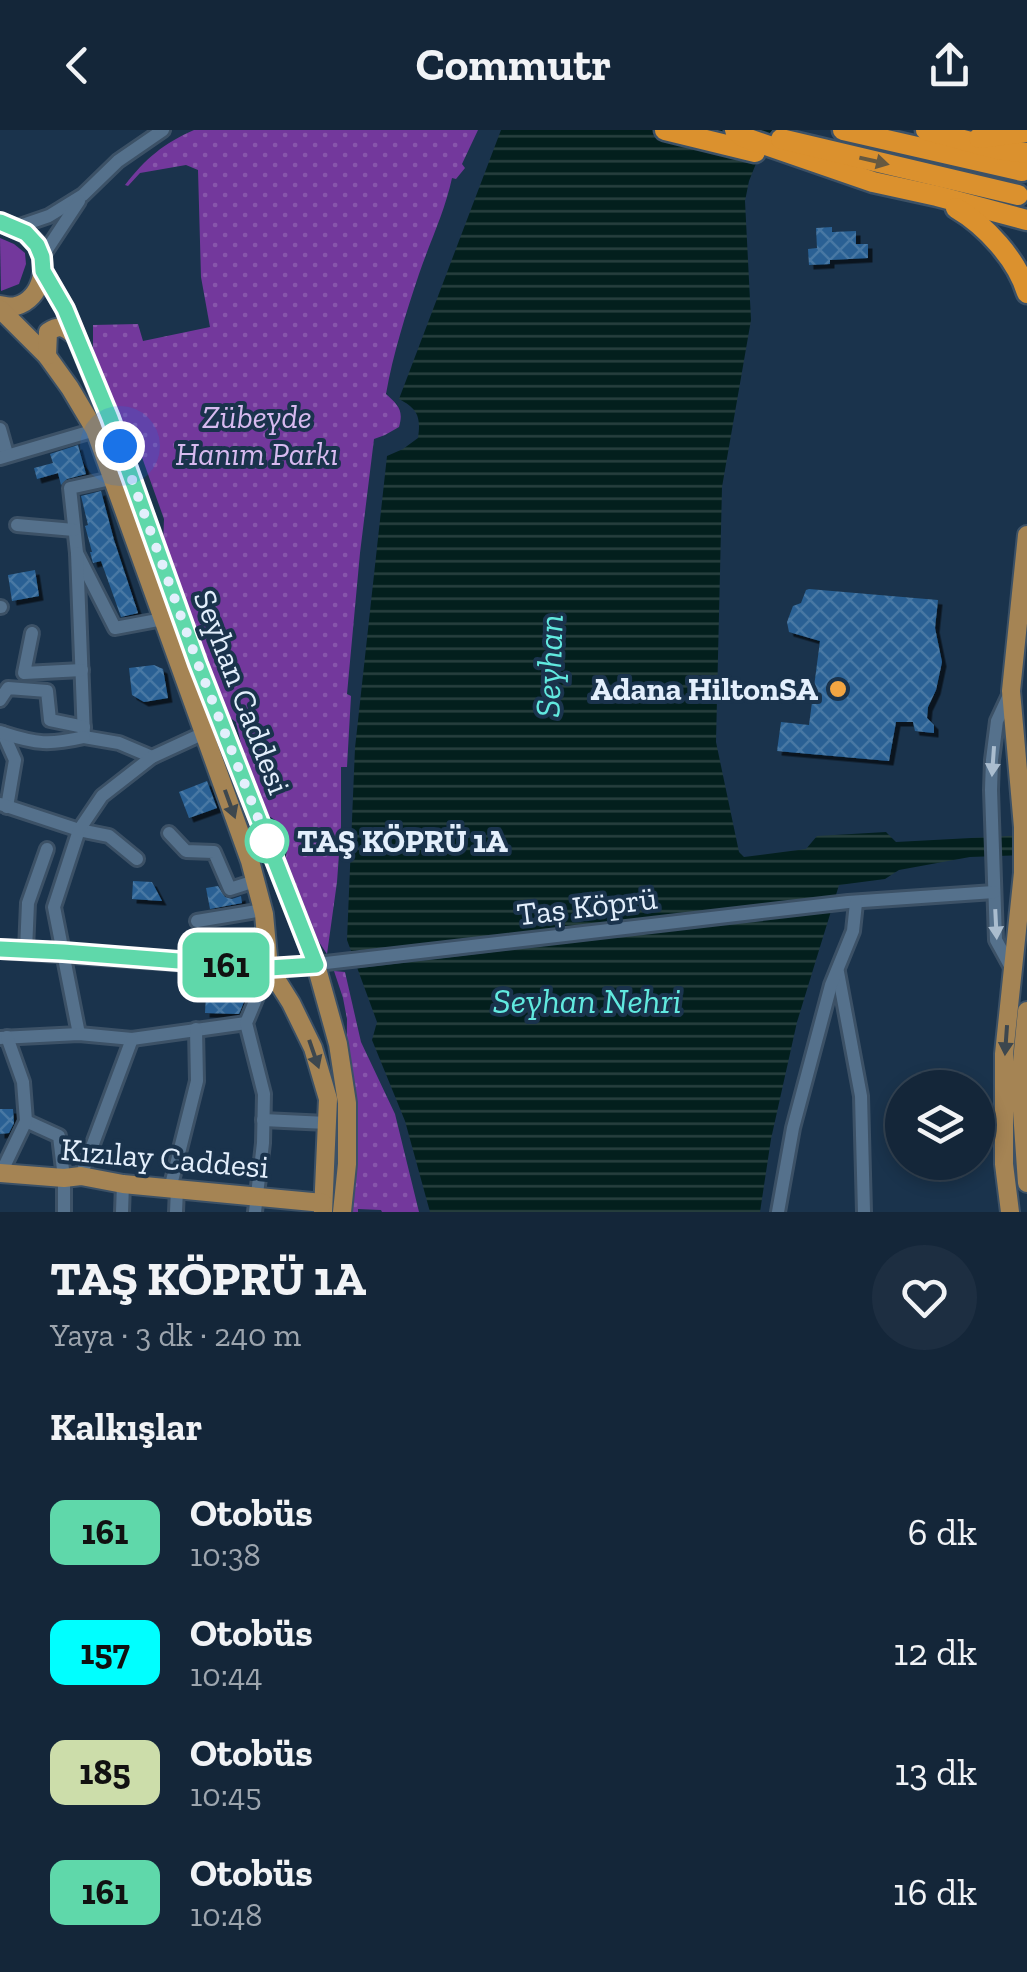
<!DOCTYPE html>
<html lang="tr">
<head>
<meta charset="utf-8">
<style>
  :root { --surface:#142639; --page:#1d2e41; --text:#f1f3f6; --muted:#9da5ae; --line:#334353 }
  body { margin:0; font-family:"Zilla Slab",serif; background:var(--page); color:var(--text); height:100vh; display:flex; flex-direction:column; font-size:38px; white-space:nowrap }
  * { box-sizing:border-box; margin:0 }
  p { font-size:32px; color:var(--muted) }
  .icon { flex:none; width:55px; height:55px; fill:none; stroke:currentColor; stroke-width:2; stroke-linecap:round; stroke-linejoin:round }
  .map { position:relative; height:1082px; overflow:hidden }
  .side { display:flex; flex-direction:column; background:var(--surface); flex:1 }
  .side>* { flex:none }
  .badge { padding:0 20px; border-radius:15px; font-size:35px; line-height:65px }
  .buttons { position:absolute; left:885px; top:940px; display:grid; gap:20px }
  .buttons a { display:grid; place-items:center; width:110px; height:110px; border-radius:50%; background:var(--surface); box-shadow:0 5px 15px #0003,0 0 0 2px var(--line); font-size:50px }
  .you { position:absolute; width:50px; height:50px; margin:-25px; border:8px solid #fff; border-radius:50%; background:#1a73e8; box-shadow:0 0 0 15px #1a73e833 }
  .map>.badge { position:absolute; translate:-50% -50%; box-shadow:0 0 0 5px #fff }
  h2 { padding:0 50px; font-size:38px; line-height:90px }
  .round { display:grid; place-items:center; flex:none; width:105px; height:105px; border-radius:52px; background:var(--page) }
  .overview { display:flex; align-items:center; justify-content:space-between; height:170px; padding:0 50px }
  h1 { font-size:48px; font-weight:800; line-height:75px }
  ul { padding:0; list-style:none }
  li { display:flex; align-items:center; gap:30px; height:120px; padding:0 50px }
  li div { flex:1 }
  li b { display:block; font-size:38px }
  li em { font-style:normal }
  li .badge { min-width:110px; font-weight:700; text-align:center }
  header { display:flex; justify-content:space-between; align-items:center; height:130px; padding:0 50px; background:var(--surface); font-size:45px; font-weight:800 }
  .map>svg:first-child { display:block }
</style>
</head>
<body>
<header><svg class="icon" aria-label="back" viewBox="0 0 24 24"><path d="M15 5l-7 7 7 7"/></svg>Commutr<svg class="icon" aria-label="share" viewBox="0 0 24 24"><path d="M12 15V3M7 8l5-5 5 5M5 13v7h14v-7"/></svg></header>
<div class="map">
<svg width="1027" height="1082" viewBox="0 0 1027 1082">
  <defs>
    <pattern id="park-dots" width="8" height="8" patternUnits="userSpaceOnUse" patternTransform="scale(2.5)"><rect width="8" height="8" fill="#73389c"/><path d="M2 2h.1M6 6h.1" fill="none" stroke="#8755ab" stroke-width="1.8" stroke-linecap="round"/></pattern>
    <pattern id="water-rules" width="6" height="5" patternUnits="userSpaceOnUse" patternTransform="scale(2.5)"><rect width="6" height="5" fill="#031f1d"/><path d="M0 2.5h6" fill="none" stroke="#28403f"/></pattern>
    <pattern id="building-cross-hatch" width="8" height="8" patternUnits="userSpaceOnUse" patternTransform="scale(2.5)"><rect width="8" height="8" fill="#296194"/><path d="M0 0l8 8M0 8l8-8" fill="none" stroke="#4878a4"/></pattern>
    <filter id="shadow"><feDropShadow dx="4.5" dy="4.5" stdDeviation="0" flood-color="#0009"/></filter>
  </defs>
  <rect width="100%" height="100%" fill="#1a334c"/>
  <path fill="#73389c" d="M0,108l14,6 11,9 1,11 -7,20 -18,7z"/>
  <g fill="url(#park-dots)">
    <path d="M194,0h284l-16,34 3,4 -9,11 -4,-1c-7,33 -22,64 -33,96 -13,39 -26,80 -33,120 12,11 18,16 13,33l-14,8 -11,4 -14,114 -13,141 4,2 -4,71h-6v59l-4,56 -10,72 -16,-24 -26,-69 2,-10 -12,-31 -12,-8 -16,-42 -11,-48 -16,-12 -57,-164 1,-27 -30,-84 -18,-11 -23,-76v-23l45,-1 5,17 67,-14 -9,-50 -3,-107 -12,-5 -46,8 -12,13 -3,-1c20,-26 39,-42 69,-55z"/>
    <path d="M334,841l11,1 16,70 34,72 24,98h-37l-1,-2 -23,-1v3h-13l2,-193 -4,-21z"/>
  </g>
  <path fill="url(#water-rules)" d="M501,0h276l-18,26 -10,25 -4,20 6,119 -29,167 -6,255 23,110 5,5 62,-8 11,-13 69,-4 10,10 131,-7v20l-57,2 -71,13 -14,9 -46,6 -42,137 -26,117 -11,73h-330l-25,-91 -33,-81 5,-18 -30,-82 8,-192 32,-292 16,-7 15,-11c3,-21 0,-29 -19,-39z"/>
  <path fill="#1a334c" d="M841,765l-5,16 -484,58 -5,-15z"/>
  <g fill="url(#building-cross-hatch)" filter="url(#shadow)">
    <path d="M832,97v5l24,-1v13h12v14l-38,2v4l-21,1 -1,-16 9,-1 -1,-20z"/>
    <path d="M78,315l8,29 -19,5 -6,6 -3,-12 -21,6 -3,-11 19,-5 -3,-9z"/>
    <path d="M101,361l13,49 24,73 -17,4 -20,-56 -8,2 -3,-11h2l-7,-26 3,-1 -7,-29z"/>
    <path d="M35,440l4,26 -27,5 -4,-26z"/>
    <path d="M809,459l129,11 -3,28 7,34 -6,28 -8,17 -1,11 7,7v8l-19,-2 -2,-9h-17l-7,39 -112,-10 4,-29 28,3 11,-84 -31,-9 -2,-10 6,-16 8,-3 5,-13z"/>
    <path d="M154,535l9,4 5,29 -24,4 -12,-7 -3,-27z"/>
    <path d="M207,651l10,27 -28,10 -10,-26z"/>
    <path d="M133,751l19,1 10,19 -30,-2z"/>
    <path d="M218,756l7,11 7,2 9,-3 1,7 -32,6 -4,-21z"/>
    <path d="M207,846l42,3 -1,13 -9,22 -34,-1z"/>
    <path d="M0,979h13l1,14 -5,10 -9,1z"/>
  </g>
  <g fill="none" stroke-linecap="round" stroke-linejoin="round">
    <g stroke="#3c5166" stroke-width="18">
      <g id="minor">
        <path d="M14,98l35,-12 34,-21 35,-34 45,-31"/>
        <path d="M42,127l37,-56"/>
        <path d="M0,299l7,25"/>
        <path d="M0,328l95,-28"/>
        <path d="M111,349l-41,9 7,65 38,75 48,-9"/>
        <path d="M17,395l57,5"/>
        <path d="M77,423l7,184 35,6 33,14"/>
        <path d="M0,477h1"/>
        <path d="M32,503l-8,40 58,-3"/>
        <path d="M1010,563l-13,28 -5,39 -1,30 5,150 17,31"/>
        <path d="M0,570l8,-12 39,3 3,29 34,7"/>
        <path d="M0,602l3,1 12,27 -8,47"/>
        <path d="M3,603c34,11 46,12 81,4"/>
        <path d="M0,674l79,26 30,6 28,23"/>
        <path d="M169,703l17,18 28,1 16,37 25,-8"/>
        <path d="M197,791l66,-11"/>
        <path d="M26,820l2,-47 19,-54"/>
        <path d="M326,833l522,-61 146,-10"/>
        <path d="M838,842l23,124 3,116"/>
        <path d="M79,904l-25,-127 25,-77 23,-34 50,-39 52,-24"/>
        <path d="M0,908l79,-4 53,5 114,-16"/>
        <path d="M263,990l64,3"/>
        <path d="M26,991l33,15 5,42v34"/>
        <path d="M1,1043l25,-52 -3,-39 -16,-45"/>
        <path d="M81,1046l51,-137"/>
        <path d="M170,1059l27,-108 -1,-52"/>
        <path d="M122,1082l1,-28"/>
        <path d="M176,1082l1,-23"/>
        <path d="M255,1082l8,-69 1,-49 -18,-71 23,-55"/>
        <path d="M778,1082l15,-84 38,-143 22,-54 3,-28"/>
      </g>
    </g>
    <g stroke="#3c5166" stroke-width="22">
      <g id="major">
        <path d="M0,92c13,6 27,10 36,21 14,20 6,56 -20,63 -4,1 -11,0 -16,-1"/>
        <path d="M43,141l22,38 44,109 89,247 118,300 22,79 9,59v61l-5,48"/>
        <path d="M0,179l47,47 23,32 25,42 155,431 14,53 5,54 22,35 22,45 15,51 -5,113"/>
        <path d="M47,226l1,-24c12,-8 16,-5 26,3"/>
        <path d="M0,819l269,19 47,-3"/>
        <path d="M1027,881l-7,71 7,101"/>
        <path d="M0,1043l64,5 17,-2 42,8 200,19"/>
        <path d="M1010,1082l-6,-48v-110l19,-181v-46l-12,-136 16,-156"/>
      </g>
    </g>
    <g stroke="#3c5166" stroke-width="25">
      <g id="highway">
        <path d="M665,0l90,22"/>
        <path d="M735,0l8,7 130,45 64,14 90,24"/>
        <path d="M843,0l179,41"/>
        <path d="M926,0l71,19 30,4"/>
        <path d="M979,8l48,-6"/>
        <path d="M781,9l237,56"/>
        <path d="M956,78c29,17 61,51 71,85"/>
      </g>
    </g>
    <use href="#minor" stroke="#55718c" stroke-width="12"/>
    <use href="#major" stroke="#a58454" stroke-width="18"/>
    <use href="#highway" stroke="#db912e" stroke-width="20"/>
  </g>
  <defs><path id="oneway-solid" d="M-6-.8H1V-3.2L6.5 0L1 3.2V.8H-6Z" transform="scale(2.5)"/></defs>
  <use fill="#675940" href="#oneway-solid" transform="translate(874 31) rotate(13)"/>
  <g fill="#aabdcf">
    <use href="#oneway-solid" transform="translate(993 631) rotate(94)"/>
    <use href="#oneway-solid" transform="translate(996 794) rotate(87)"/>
  </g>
  <g fill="#3d474e">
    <use href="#oneway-solid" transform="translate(230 674) rotate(70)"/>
    <use href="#oneway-solid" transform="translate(1006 910) rotate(94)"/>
    <use href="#oneway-solid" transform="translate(314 924) rotate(71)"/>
  </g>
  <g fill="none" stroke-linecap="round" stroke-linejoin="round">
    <g stroke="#fff" stroke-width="22">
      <path id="line" d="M0,92l26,11 11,12 5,12 1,14 22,38 45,109 88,246 118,301 -47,3 -206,-16 -63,-3"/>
    </g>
    <use href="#line" stroke="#5fd8aa" stroke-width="15"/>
    <path stroke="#e3effc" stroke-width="10" stroke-dasharray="0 18" d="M120,316l78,218 69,177"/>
  </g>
  <circle fill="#f2a542" stroke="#1a334c" stroke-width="4" cx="838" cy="559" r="10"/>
  <circle fill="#fff" stroke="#5fd8aa" stroke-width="5" cx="267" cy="711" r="20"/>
  <g text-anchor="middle" stroke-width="8" stroke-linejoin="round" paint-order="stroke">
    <g font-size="32" font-style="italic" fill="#d7baef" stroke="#1a334c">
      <text x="257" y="298">Zübeyde<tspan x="257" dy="37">Hanım Parkı</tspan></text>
    </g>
    <g font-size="32" font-weight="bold" fill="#e3effc" stroke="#1a334c" text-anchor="end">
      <text x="818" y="570">Adana HiltonSA</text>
    </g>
    <g font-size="32" fill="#e3effc" stroke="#1a334c">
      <text transform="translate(242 562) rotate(69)" y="11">Seyhan Caddesi</text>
      <text transform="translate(587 776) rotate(-7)" y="11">Taș Köprü</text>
      <text transform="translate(165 1028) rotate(5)" y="11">Kızılay Caddesi</text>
    </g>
    <g font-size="32" font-weight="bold" fill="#e3effc" stroke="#1a334c" text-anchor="start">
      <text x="297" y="722">TAŞ KÖPRÜ 1A</text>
    </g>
    <g font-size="35" font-style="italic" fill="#61e9df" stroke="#1a334c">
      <text transform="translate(549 536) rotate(-88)" y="12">Seyhan</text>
      <text x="587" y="883">Seyhan Nehri</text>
    </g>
  </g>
</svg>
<div class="buttons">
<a><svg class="icon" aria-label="layers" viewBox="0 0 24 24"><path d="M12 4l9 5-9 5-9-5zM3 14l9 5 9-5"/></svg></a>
</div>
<div class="you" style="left:120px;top:316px"></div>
<b class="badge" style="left:226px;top:835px;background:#5fd8aa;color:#111">161</b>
</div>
<section class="side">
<div class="overview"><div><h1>TAŞ KÖPRÜ 1A</h1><p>Yaya · 3 dk · 240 m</p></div><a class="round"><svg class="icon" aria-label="heart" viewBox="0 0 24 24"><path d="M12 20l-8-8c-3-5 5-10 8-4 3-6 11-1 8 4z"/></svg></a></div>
<h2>Kalkışlar</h2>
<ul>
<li><span class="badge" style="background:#5fd8aa;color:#111">161</span><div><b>Otobüs</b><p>10:38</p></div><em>6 dk</em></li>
<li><span class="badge" style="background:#0ff;color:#111">157</span><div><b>Otobüs</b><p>10:44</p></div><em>12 dk</em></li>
<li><span class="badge" style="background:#cda;color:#111">185</span><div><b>Otobüs</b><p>10:45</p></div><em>13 dk</em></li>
<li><span class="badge" style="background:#5fd8aa;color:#111">161</span><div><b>Otobüs</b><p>10:48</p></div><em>16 dk</em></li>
</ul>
</section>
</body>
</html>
